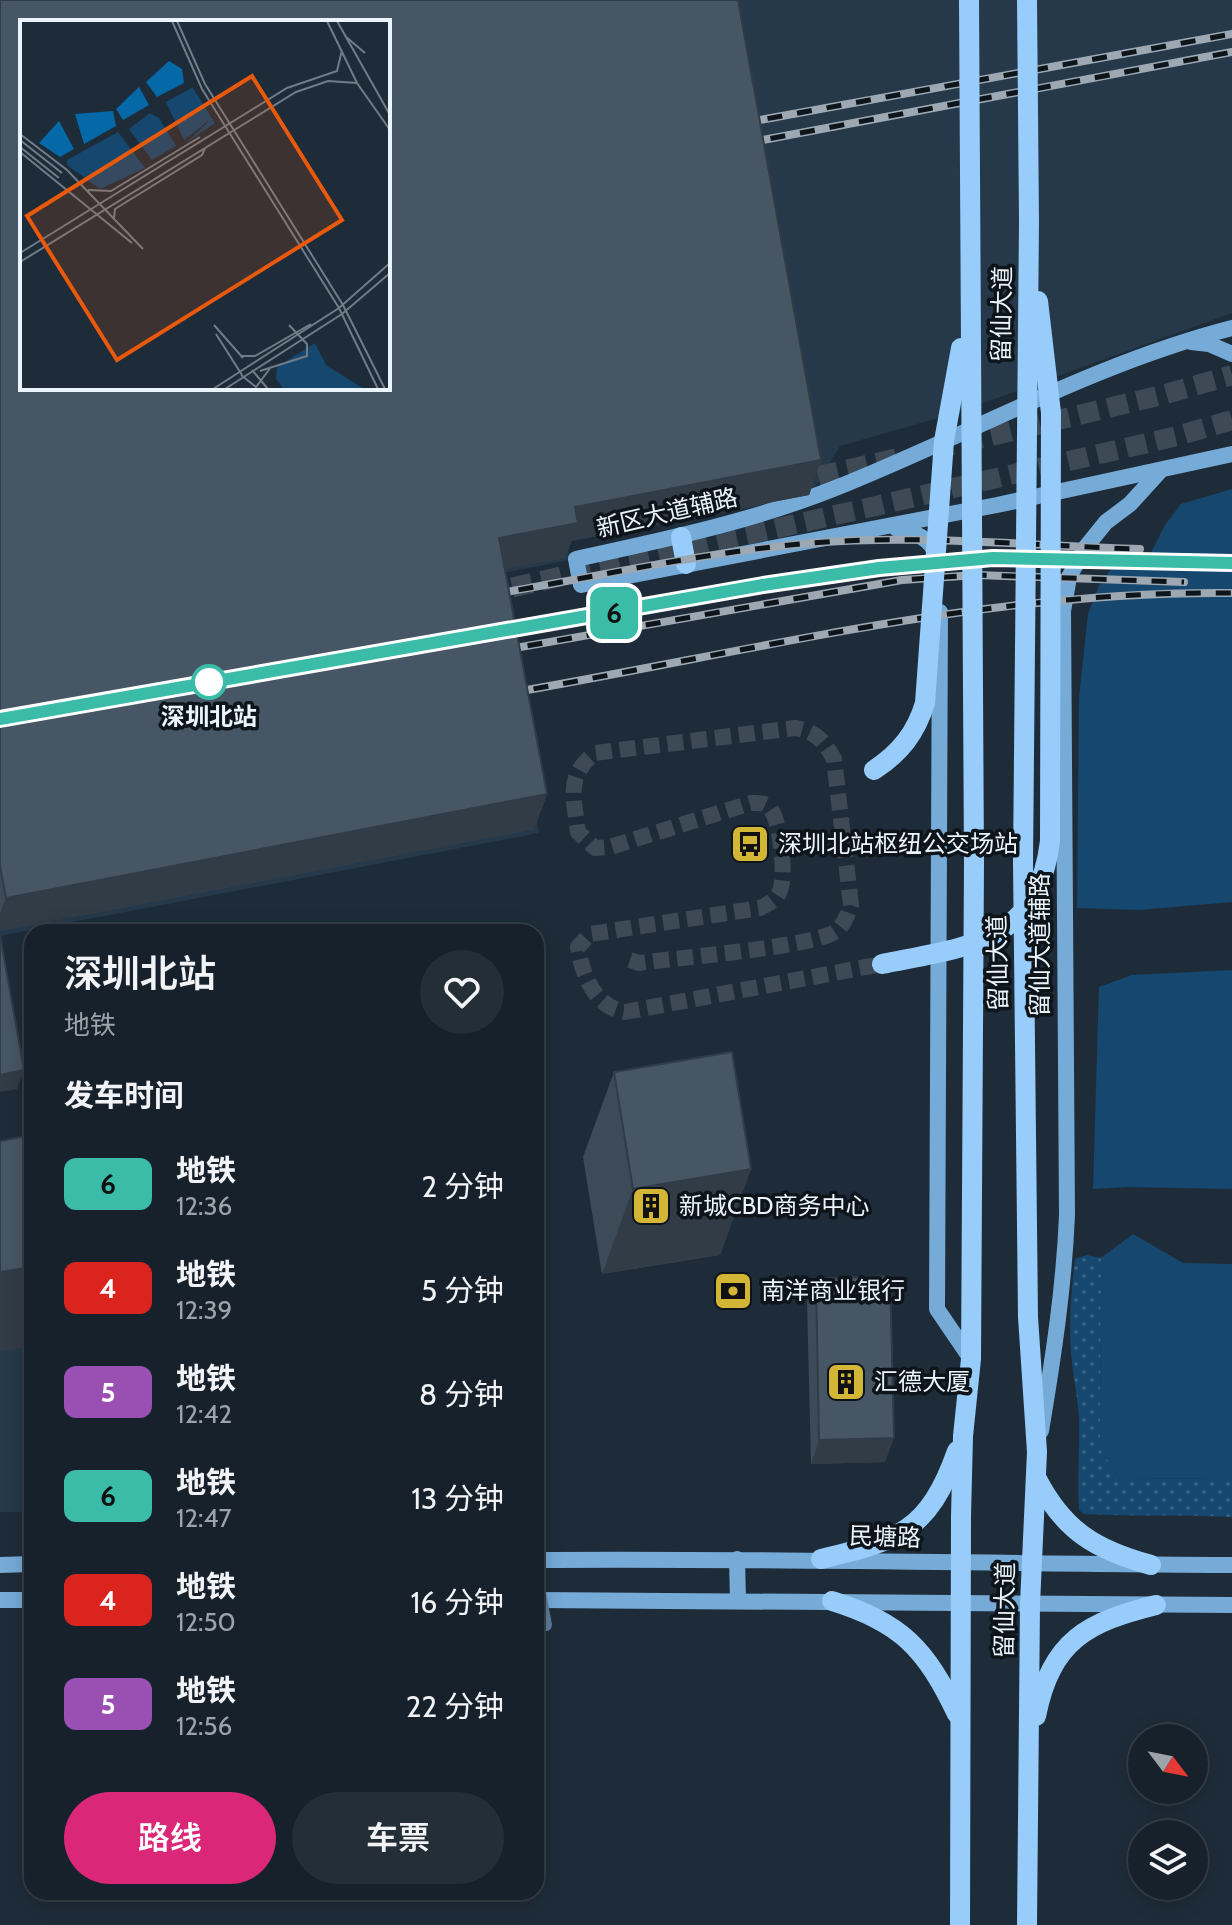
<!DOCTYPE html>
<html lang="zh">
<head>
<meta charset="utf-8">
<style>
  :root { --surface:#16212b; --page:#232e37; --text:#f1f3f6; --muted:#9ea3a9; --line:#353e47; --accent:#db2777 }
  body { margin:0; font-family:Cabin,"Noto Sans SC",sans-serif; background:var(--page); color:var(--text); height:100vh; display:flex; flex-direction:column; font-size:30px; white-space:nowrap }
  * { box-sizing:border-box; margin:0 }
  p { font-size:26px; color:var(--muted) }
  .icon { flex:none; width:44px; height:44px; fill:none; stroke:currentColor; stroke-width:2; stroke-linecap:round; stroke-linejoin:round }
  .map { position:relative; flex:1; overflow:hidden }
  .sheet { position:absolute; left:24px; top:924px; width:520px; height:976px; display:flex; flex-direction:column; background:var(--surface); border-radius:24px; box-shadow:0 4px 20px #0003,0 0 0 2px var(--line) }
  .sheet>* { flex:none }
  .badge { padding:0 16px; border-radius:12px; font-size:28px; line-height:52px }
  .needle { width:52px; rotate:122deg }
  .fabs { position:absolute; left:1128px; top:1724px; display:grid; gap:16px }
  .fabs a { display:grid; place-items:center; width:80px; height:80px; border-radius:50%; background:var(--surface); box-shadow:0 4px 20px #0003,0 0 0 2px var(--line); font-size:40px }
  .map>.badge { position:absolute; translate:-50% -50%; box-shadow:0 0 0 4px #fff }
  h2 { padding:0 40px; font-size:30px; line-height:72px }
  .round { display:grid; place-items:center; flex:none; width:84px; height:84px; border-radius:42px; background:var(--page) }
  .headline { display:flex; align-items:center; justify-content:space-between; height:136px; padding:0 40px }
  h1 { font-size:38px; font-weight:600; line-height:60px }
  .primary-button { display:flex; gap:16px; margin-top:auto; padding:16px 40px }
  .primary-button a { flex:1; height:92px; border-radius:48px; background:var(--accent); color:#fff; font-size:32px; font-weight:600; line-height:92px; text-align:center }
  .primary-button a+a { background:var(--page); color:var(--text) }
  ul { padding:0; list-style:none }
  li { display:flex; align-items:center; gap:24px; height:104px; padding:0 40px }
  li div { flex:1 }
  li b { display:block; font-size:30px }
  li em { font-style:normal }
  li .badge { min-width:88px; font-weight:700; text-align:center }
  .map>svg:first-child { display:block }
</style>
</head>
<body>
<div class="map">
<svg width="1232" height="1925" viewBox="0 0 1232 1925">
  <defs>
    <pattern id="park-dots" width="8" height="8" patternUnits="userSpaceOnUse" patternTransform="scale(2)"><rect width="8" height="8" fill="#16486f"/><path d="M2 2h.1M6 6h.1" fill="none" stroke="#386384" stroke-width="1.8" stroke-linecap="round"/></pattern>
  </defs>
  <rect width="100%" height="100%" fill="#1e2c39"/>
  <g fill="#25394a" fill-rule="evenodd">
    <path d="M0,0h1232v313l-273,99 -119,34 -30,51 -243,45 3,18 -78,15 47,258 -539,103zM22,22h366v366h-366z"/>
    <path d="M32,1191v321h-32v-315z"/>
  </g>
  <g fill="#16486f">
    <path d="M1232,489v413l-93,8 -62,-2 2,-210 9,-84 11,-28 23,-33 22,14 21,-42 16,-21z"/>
    <path d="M1232,970v219l-104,-2 -35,2 6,-202 33,-12z"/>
    <path d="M1133,1234l50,29 49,1v214l-112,1 -20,-30 1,-191z"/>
  </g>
  <path fill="url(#park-dots)" d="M1087,1255l14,3 -1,191 20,30 112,-1v39c-50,-3 -98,0 -148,-3l-5,-4c-2,-31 1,-62 0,-92 -1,-19 -5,-37 -7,-55 -4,-35 -1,-69 3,-104z"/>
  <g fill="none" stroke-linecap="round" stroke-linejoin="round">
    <path stroke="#3d4a56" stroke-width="16" stroke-dasharray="16 8" stroke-linecap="butt" d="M630,960l9,3c34,-5 177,-16 197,-32 8,-6 12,-17 15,-26l-17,-146c-10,-18 -18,-28 -39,-31l-200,25c-30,23 -21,46 -17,79l17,16 15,-1 141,-44c7,0 13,-1 18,4 12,12 18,71 10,86 -4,8 -11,11 -19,15l-170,26 -12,13c4,28 17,60 47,65l257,-48"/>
    <g stroke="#3d4a56" stroke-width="20" stroke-dasharray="20 10" stroke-linecap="butt">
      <path d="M933,450l229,-55 70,-20"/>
      <path d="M789,483l109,-25"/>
      <path d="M483,594l393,-88 301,-70 55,-16"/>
    </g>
    <g stroke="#76aad7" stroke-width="16">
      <path d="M1232,328c-140,36 -265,108 -399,161 -83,33 -170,51 -257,70l5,26 416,-80 235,-51"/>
      <path d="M1191,342l18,2 23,10"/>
      <path d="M897,529c17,2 35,10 40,28"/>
      <path d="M940,612l-3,697 34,50"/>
      <path d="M1041,1431c12,-72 23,-143 26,-216l-4,-604 6,-34 16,-29 21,-26 24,-18 30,-33"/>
      <path d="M737,1559l1,41"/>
      <path d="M536,1560c232,-2 464,4 696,5"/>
      <path d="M0,1565l32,-1"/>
      <path d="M0,1600h32"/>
      <path d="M536,1600l696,5"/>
    </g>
    <g stroke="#97ccfb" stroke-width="20">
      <path d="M681,537l5,27"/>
      <path d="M1023,862l5,455 9,135 -7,152 -3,321"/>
      <path d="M1037,1479c27,52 59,71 114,86"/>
      <path d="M821,1559c77,-18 108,-28 136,-108"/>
      <path d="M832,1601c69,21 94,48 125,113"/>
      <path d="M1036,1716c15,-76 52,-94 120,-111"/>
      <path d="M960,1925l1,-409 2,-80 8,-77 3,-496"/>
    </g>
    <g stroke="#9da8b3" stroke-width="8">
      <g id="rail">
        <path d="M738,124l494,-90"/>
        <path d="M741,144l491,-92"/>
        <path d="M489,595c107,-18 215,-43 323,-52 110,-9 219,3 328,6"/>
        <path d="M494,634c148,-25 296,-59 445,-73 97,-9 196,0 293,2"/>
        <path d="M498,651l404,-71 75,-5 207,7"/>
        <path d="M504,694c242,-41 482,-104 728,-101"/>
      </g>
    </g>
    <use href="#rail" stroke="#0d141a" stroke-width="5" stroke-dasharray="15" stroke-linecap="butt"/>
    <path stroke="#5c7c98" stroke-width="12" d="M536,1571l10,54"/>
    <g stroke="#97ccfb" stroke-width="20">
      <path d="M969,0l5,863"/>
      <path d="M874,770c26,-17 42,-37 51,-67l19,-262 17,-93"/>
      <path d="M1023,862l6,-641 -2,-221"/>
      <path d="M882,964c84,-17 156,-20 168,-123l1,-428 -13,-112"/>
    </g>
  </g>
  <g fill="#3d4a57">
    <path d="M0,0l821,460 -12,35 -237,45 -7,18 -61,11 43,225 -13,35 -534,102z"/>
    <path d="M614,1072l137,97 -31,86 -118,19 -19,-117z"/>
    <path d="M816,1279l69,183 -74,2 -4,-162z"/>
  </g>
  <g fill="#323c47">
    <path d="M821,460l-12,35 -237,45 -7,18 -79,15 13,-35 76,-31z"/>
    <path d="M547,794l-13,35 -534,102v-18l6,-15z"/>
    <path d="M24,1070l-7,19 -17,3v-17z"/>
    <path d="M751,1169l-31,86 -118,19 31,-85z"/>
    <path d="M32,1267v69l-4,11 -28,5v-80z"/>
    <path d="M894,1438l-9,24 -74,2 8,-24z"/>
  </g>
  <g fill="#475665" stroke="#323c47" stroke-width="2" fill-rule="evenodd">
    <path d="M0,0h738l83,460 -246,47 3,16 -79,15 48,256 -541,104 -6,-32zM22,22h366v366h-366z"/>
    <path d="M0,935l24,135 -24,5z"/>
    <path d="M732,1052l19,117 -118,20 -19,-117z"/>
    <path d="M32,1135v132l-32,5v-131z"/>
    <path d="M890,1276l4,162 -75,2 -3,-161z"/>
  </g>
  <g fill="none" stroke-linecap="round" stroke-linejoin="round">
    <g stroke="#fff" stroke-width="18">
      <path id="line" d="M0,719l763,-134 116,-17 114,-10 239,5"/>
    </g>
    <use href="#line" stroke="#3abca8" stroke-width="12"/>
  </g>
  <defs>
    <g id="bus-square" transform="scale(2)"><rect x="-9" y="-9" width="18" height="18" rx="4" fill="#d3b635" stroke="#0d141a"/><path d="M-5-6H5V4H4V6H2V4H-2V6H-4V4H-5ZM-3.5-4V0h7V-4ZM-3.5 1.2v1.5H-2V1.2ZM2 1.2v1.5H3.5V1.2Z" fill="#111"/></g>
    <g id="building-square" transform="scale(2)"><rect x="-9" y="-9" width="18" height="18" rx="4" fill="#d3b635" stroke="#0d141a"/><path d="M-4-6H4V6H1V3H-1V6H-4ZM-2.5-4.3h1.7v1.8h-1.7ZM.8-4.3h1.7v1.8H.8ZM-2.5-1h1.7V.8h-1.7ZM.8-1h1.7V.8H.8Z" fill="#111"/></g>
    <g id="bank-square" transform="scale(2)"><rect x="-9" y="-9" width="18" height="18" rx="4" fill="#d3b635" stroke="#0d141a"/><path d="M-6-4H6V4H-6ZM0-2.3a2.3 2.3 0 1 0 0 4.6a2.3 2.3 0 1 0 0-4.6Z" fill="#111"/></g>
  </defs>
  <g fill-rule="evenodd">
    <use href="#bus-square" x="750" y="844"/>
    <use href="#building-square" x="651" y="1206"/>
    <use href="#bank-square" x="733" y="1291"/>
    <use href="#building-square" x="846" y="1382"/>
  </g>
  <circle fill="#fff" stroke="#3abca8" stroke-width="4" cx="209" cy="682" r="16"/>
  <g text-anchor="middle" stroke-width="7" stroke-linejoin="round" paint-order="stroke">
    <g font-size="24" fill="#ebf4fd" stroke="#0d141a">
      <text transform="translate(1002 314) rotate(-89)" y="8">留仙大道</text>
      <text transform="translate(667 513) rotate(-13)" y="8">新区大道辅路</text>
      <text transform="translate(1040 945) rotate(-90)" y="8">留仙大道辅路</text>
      <text transform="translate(998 963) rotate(-91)" y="8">留仙大道</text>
      <text transform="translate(885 1537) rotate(2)" y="8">民塘路</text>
      <text transform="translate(1005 1610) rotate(-89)" y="8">留仙大道</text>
    </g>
    <g font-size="24" font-weight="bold" fill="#ebf4fd" stroke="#0d141a">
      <text x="209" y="725">深圳北站</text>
    </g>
    <g font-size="24" fill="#ebf4fd" stroke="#0d141a" text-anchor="start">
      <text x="778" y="852">深圳北站枢纽公交场站</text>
      <text x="679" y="1214">新城CBD商务中心</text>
      <text x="761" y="1299">南洋商业银行</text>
      <text x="874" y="1390">汇德大厦</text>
    </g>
  </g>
  <g transform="translate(20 20)">
    <rect width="370" height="370" fill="#1e2c39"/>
    <path d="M168,70l20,31 -24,19 -18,-38zM130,93l9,5 17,28 -24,14 -23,-31zM98,112l27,36 -45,21 -33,-24v-5z" fill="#16486f"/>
    <path d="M149,41l13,8 2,14 -27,14 -11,-15zM119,67l10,18 -26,15 -7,-11zM93,91l3,15 -32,18 -9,-30zM39,101l15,28 -14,8 -21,-14z" fill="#0568a7"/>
    <path d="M172,67l23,36 -29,20 22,-21 -20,-32zM295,323l11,22 38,24h-80l-8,-10 1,-12z" fill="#16486f"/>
    <path fill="none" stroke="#707c87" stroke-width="2" d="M152,1l30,68 137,219 39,81M157,1l28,63 138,221 42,84M307,1l30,62 33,47M317,1l53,94M325,16l20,17M0,114l47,36 76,79M0,120l42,33M0,127l39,31M0,132l112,91M68,170l23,1 89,-54M94,198l1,-9 87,-54 3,-7M0,233l267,-165 50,-17 5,-21M0,242l276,-170 32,-11 29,2M194,305l29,33M196,314l26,41M221,336h14l56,-32M232,350l16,19M240,351l47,-15v-12l-18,-19M221,355l15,12 15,-20M193,369l126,-81 51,-45M205,369l117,-75 48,-41"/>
    <path fill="#e8590c" fill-opacity="0.15" stroke="#e8590c" stroke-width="4" d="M232,56l90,144 -225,140 -90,-144z"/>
    <rect width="370" height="370" fill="none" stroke="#ebf4fd" stroke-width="4"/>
  </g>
</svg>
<div class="fabs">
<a><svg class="needle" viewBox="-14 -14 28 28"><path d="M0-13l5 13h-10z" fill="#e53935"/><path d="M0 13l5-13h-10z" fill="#9ea3a9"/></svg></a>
<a><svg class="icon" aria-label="layers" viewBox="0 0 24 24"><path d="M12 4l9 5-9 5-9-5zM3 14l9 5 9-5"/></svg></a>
</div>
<b class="badge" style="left:614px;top:613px;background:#3abca8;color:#111">6</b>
<section class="sheet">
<div class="headline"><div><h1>深圳北站</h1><p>地铁</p></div><a class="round"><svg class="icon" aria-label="heart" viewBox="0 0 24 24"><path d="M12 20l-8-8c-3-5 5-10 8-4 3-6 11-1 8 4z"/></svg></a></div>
<h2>发车时间</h2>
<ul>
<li><span class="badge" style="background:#3abca8;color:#111">6</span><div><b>地铁</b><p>12:36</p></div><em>2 分钟</em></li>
<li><span class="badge" style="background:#dc241f;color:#fff">4</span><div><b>地铁</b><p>12:39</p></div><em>5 分钟</em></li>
<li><span class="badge" style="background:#9950b2;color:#fff">5</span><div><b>地铁</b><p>12:42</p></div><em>8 分钟</em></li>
<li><span class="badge" style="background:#3abca8;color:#111">6</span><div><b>地铁</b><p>12:47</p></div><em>13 分钟</em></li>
<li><span class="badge" style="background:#dc241f;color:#fff">4</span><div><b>地铁</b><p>12:50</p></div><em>16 分钟</em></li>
<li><span class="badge" style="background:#9950b2;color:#fff">5</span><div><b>地铁</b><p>12:56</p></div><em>22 分钟</em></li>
</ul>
<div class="primary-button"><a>路线</a><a>车票</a></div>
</section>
</div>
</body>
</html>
